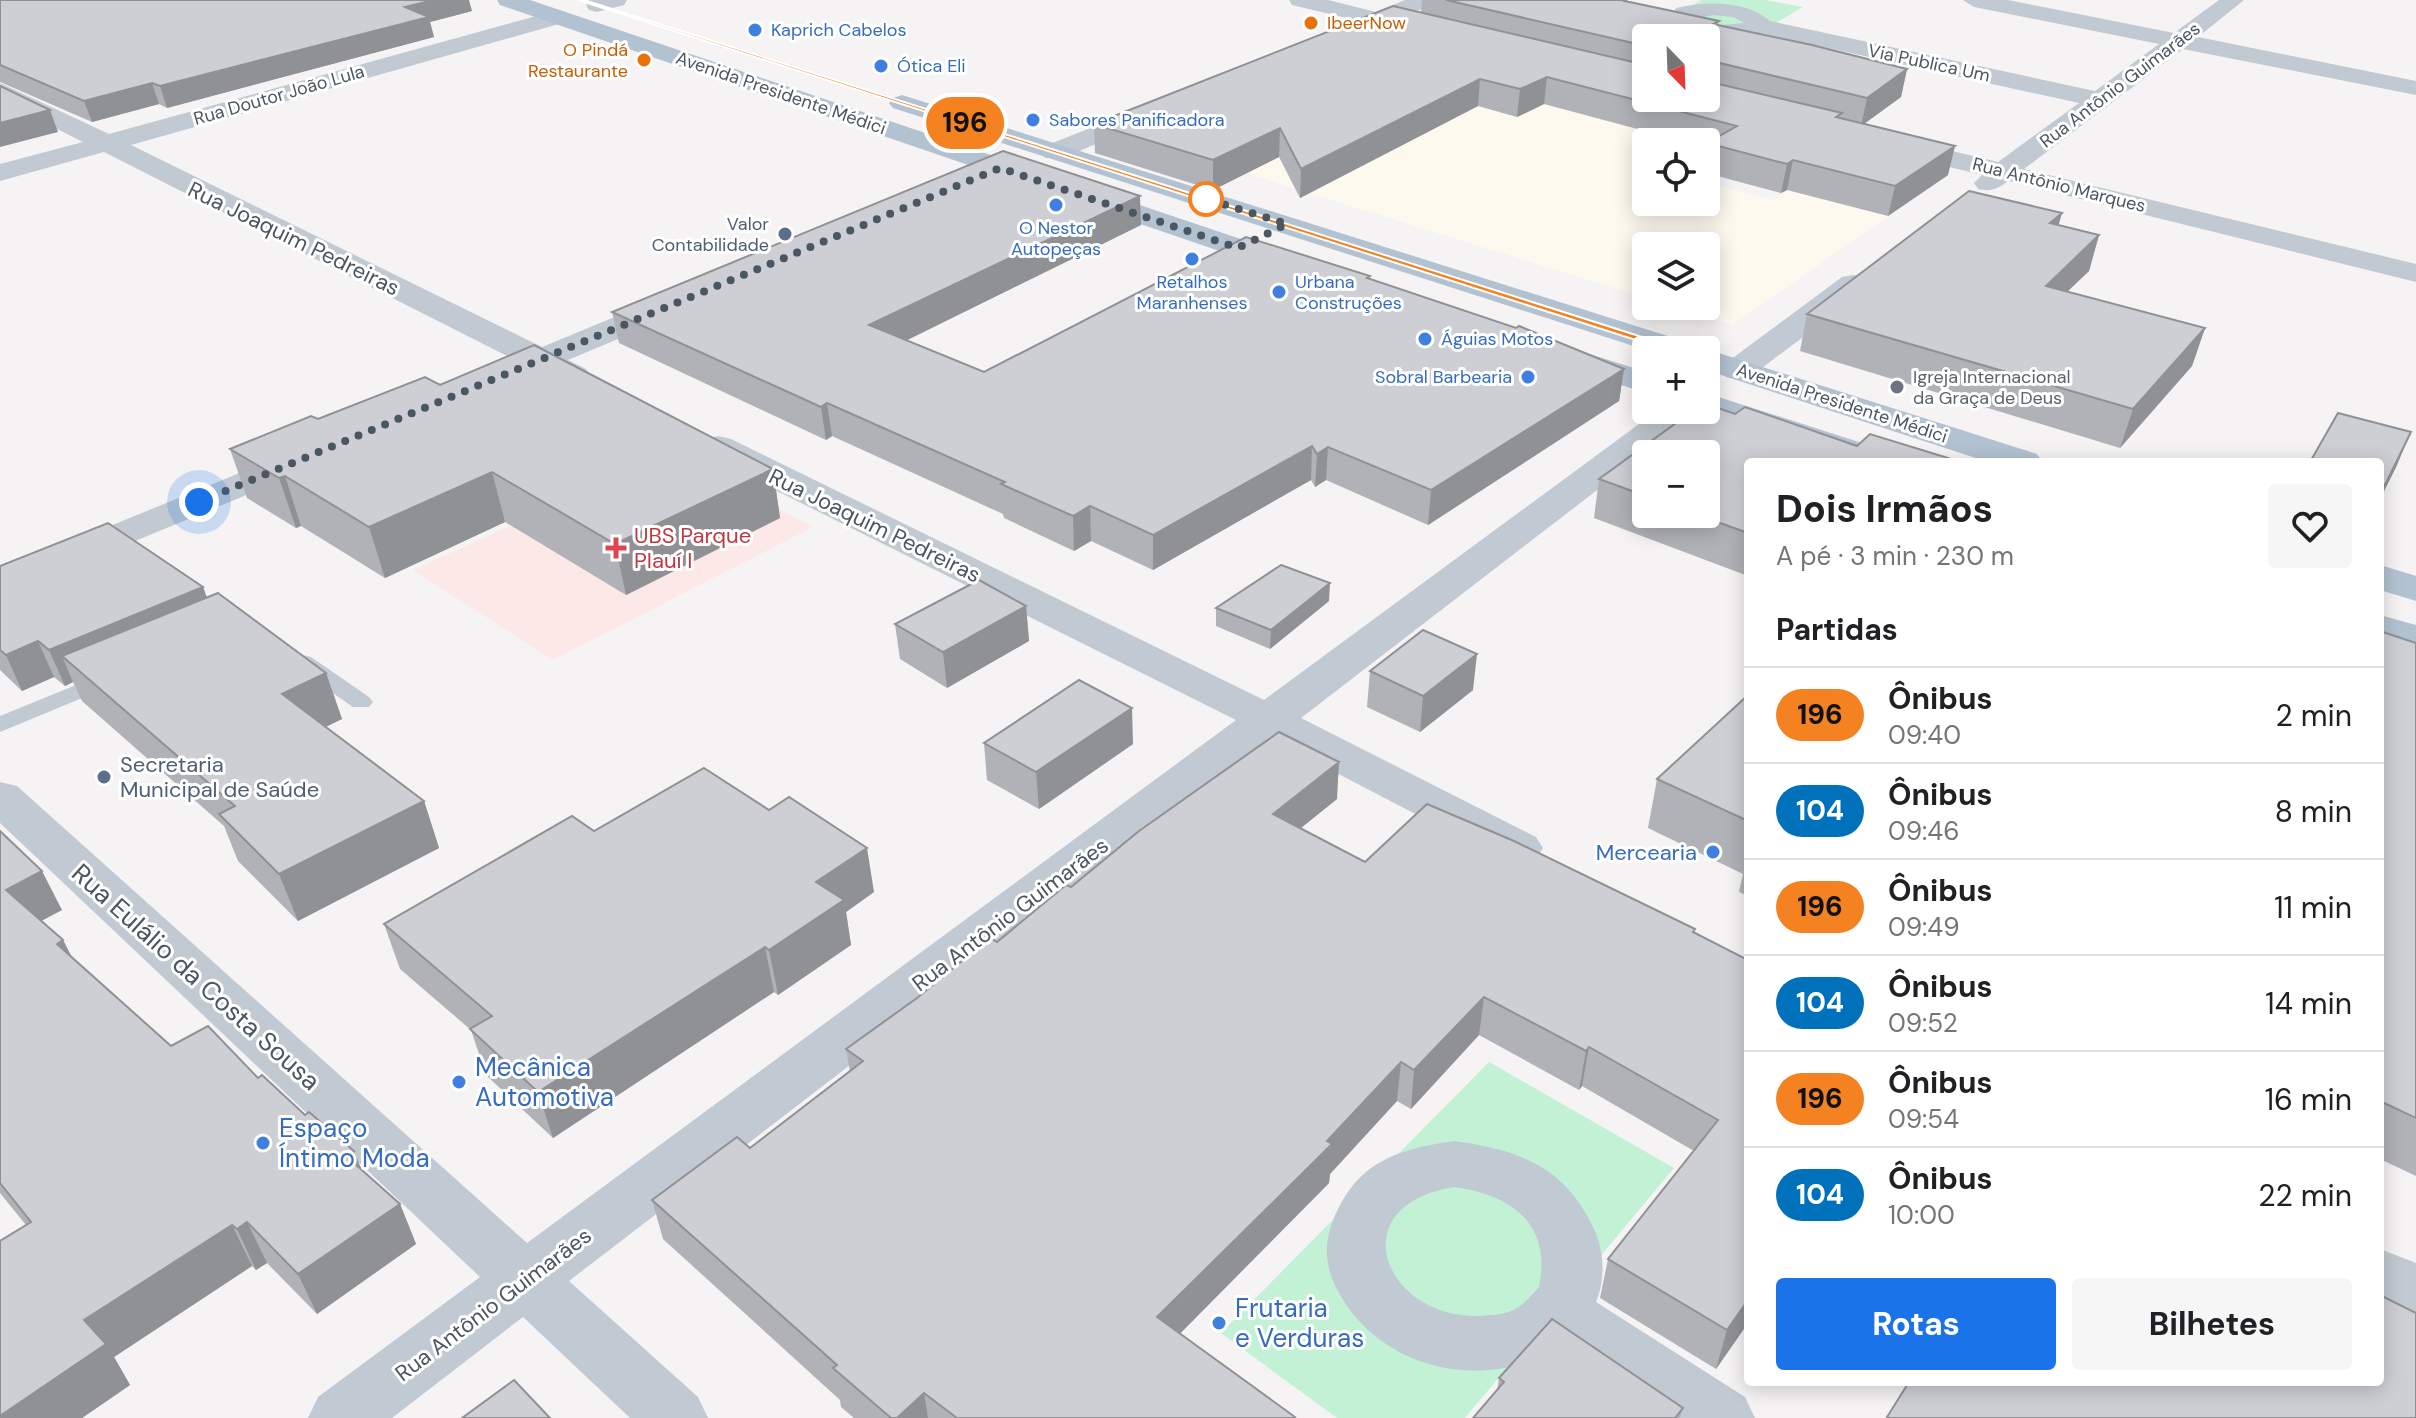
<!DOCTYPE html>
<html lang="pt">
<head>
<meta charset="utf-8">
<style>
  :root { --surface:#fff; --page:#f6f6f6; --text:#202124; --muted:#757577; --line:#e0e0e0; --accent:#1a73e8 }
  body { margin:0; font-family:"DM Sans",sans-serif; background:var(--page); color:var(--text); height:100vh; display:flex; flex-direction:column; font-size:30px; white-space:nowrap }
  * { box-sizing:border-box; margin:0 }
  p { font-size:26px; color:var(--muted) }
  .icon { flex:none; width:44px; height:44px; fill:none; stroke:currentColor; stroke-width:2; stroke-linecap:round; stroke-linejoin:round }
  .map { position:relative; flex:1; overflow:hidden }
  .side { position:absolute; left:1744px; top:458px; width:640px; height:928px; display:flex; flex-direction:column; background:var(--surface); border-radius:8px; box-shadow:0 4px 20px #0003 }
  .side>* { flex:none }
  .badge { padding:0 16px; border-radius:26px; font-size:28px; line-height:52px }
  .needle { width:52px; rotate:157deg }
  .tools { position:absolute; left:1632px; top:24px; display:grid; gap:16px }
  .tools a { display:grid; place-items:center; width:88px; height:88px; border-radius:8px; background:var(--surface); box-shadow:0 4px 20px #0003; font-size:40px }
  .you { position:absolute; width:40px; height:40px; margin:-20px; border:6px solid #fff; border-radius:50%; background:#1a73e8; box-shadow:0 0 0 12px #1a73e833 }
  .map>.badge { position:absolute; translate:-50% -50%; box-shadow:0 0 0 4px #fff }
  h2 { padding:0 32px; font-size:30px; line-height:72px }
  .round { display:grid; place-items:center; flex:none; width:84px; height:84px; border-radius:8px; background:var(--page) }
  .headline { display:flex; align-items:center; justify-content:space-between; height:136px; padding:0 32px }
  h1 { font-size:38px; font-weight:700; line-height:60px }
  .primary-button { display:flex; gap:16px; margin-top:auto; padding:16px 32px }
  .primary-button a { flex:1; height:92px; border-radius:8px; background:var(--accent); color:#fff; font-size:32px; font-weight:700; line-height:92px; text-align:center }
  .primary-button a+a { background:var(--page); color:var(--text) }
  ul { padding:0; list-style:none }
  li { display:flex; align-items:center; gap:24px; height:96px; padding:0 32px; border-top:2px solid var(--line) }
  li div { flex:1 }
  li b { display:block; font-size:30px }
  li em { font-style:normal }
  li .badge { min-width:88px; font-weight:700; text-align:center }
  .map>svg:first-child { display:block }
</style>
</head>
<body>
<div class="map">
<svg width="2416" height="1418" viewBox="0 0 2416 1418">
  <rect width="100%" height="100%" fill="#f5f3f3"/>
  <path fill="#fdf9ef" d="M1389,33l257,65 60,44h-60v60h60v-20l67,18 79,-49 96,24 -216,150 -61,-19h35v-60h-60v52l-514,-160z"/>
  <path fill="#fce8e6" d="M671,453l142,74 -260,133 -140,-90z"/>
  <g fill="#c3f1d5">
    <path d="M1702,0h63l38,7 -77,45 -20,-14 -67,-5z"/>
    <path d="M1489,1062l185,106 -209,250h-128l-116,-85z"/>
  </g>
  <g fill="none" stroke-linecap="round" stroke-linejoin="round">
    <g fill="#c1cad2" fill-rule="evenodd">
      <path d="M303,655l8,2 58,40 4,5 -4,5h-16l-58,-40 -4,-5 4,-5z"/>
      <path d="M108,672l8,2 4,5 -4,5 -116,48v-16z"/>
    </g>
    <g fill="#c1cad2" fill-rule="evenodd">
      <path d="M589,0h38l-3,5 -27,7 -8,-2 -3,-5z"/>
      <path d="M1289,0h39l48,12 29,-12h30l-3,5 -35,14 -2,7h-15l-31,12 -8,-2 -4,-5 4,-5 14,-6 -63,-15z"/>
      <path d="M1963,0h45l166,33 45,-33h25l-46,37 218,44v14l-233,-46 -159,120 392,95v18l-408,-101c-10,8 -17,11 -30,8l-4,-6 8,-8 -97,-24 -4,-6 4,-6 9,-2 104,25 81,-59 -319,-70c-25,9 -71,11 -89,-13l5,-12c30,-7 70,-8 94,13l325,70 64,-47 -185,-37zM1714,15l19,2 11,6 -22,2 -27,-7z"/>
      <path d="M558,10l8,2 3,5 -3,5 -435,123 411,202 116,-48 11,-2 11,2 5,7 -5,7 -112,47 18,9 5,7 -5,7c-20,5 -26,-6 -44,-10 -9,-2 -19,4 -32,1l-5,-7 8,-8 -409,-207 -104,29v-17l83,-22 -83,-42v-17l109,51z"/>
      <path d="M1148,105l9,3 4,5 -4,5 -94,40h-18l-4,-6 4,-6z"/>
      <path d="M1853,275l11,2 4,7 -4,7 -114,86 -12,3 -12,-3 -5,-7 5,-7 116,-86z"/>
      <path d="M1658,410h39l-5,7 -391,301 235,119 7,11 -7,11 -17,5 -17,-5 -229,-119 -704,541 129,116 10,21h-78l-107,-101 -131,101h-84l10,-21 162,-120 -480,-454v-41l17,4 510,457 709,-523 -531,-265 -5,-8 5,-8 13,-3 13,3 533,261z"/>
      <path d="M296,450l13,3 5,8 -5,8 -309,128v-26z"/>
      <path d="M1454,1141c65,9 111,25 140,88 10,22 12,50 2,73l149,95 10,21h-87l-107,-72c-70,45 -170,27 -216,-43 -22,-33 -24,-61 -6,-96 25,-49 64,-58 115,-66zM1454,1187c57,8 98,36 85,100 -8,9 -16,19 -28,24 -9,4 -20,4 -31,5 -96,3 -141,-110 -26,-129z"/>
      <path d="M2380,1249l36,14v55l-36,-14z"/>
    </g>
    <g fill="#b3c2d1" fill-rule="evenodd">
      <path d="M497,0h33l767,258 4,6 -4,6 -11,3 -11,-3 -775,-265z"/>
      <path d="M902,95l788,248 4,7h-48l-753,-242 -4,-5 4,-5z"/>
      <path d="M1568,347l78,25v21l-90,-29 -5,-7 5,-7z"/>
      <path d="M1706,349l331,105 5,8h-54l-282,-92v-20h-4z"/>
      <path d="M1706,393l190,61 5,8h-54l-153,-52h12z"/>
      <path d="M2380,565l36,11v25l-36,-11z"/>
      <path d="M2380,615l36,10v27l-36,-11z"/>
    </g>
  </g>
  <g fill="#b0b2b7" fill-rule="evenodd">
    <path d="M0,0l472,11 -42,11 4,15 -267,71 -8,-4 -67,18 -92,-40z"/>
    <path d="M1422,0h206l-1,2 92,19 -1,4 189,44 -6,28 -37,27 84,51 -60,41 -101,-26 -6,3 -75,-20v-31h-20l-142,-38 -27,13 -39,-11 -178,92 -21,-41 -66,33 -118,-37 -1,-29 327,-111zM1646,38l60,60h-60z"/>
    <path d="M1141,225l-235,115 78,32 386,-96v4l254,89 -5,32 -191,124 -102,-45 -11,7 -4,-7 -158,90 -62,-29 -17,10 -70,-33 -1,-4 -171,-78 -6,4 -207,-97 -7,-31z"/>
    <path d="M2058,225l41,10 -10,36 -22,21 138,36 -13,38 -72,82 -320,-97 7,-37z"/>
    <path d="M440,385l333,84 7,49 -154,77 -121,-73 -120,56 -84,-52 -5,2 -49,-30 -17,-49 88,-30z"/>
    <path d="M1706,404l29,10 10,-7 112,39 13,-12 91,28h-213v114l-154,-58 5,-39 95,-69h12zM1646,454h60v60h-60z"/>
    <path d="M2380,462l17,3 -17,34z"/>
    <path d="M0,566l203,21 4,11 119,75 16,46 -17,8 99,74 15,47 -141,73 -60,-60 -14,-35 -142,-125 -9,-19 -8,4 -11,-9 -32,14 -22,-21z"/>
    <path d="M1329,601l-59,48 -54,-23v-18z"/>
    <path d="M1026,606l3,35 -82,47 -47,-29 -5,-35z"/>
    <path d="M2380,631l36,12v533l-36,-17z"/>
    <path d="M1370,671l103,19 -53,42 -53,-25z"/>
    <path d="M1748,695v201l-9,-4 4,-18 -95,-46 9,-49z"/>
    <path d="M984,743l149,1 -94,65 -52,-29z"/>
    <path d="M1337,799l-36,29 64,34 329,71 54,27v363l-32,46 -116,-71 8,-39 86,-108 -112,-65 -3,4 -100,-55 -68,74 -14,-8 -67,73 -1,9 -149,150 115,85h-441l-13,-11 -1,-7 -177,-161 -11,-39 98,-52 100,-76 -4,-23 151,-107 74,-55z"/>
    <path d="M0,831l62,79 -21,11 22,19 9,18 99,88 87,32 142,126 16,40 -99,70 -50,-51 -11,7 -4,-4 -138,91 16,28 -48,33h-82l26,-193 -26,-32z"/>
    <path d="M594,831l280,61 -28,20 5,33 -73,50 -4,-3 -221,146 -67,-63 -15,-45 -71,-61 -16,-45z"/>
    <path d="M1499,1378l184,30 -3,10h-207l24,-27z"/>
  </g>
  <g fill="#909195">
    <path d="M434,0h35l3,11 -42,11 4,15 -267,71 -7,-22 245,-79z"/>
    <path d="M1711,61l-4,27 -1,1v-21z"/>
    <path d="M1907,69l-6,28 -40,29 6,-28z"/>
    <path d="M1547,77l-3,27 -27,13 3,-28z"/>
    <path d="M1480,79l-2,27 -178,92 1,-29z"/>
    <path d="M152,83l7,21 -67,18 -8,-21z"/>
    <path d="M50,110l8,22 -58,15v-24z"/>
    <path d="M1280,128l-1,29 -66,33v-30z"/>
    <path d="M1955,146l-7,29 -60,41 7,-30z"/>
    <path d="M1793,160l-6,30 -6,3 6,-29z"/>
    <path d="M1140,196l1,29 -268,132 -4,-32z"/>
    <path d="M2062,213l-10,35 -2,-25z"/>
    <path d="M2099,235l-10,36 -54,51 11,-36z"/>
    <path d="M2205,328l-13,38 -72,82 13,-39z"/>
    <path d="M1624,369l-5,32 -191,124 3,-35z"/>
    <path d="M827,403l5,33 -6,4 -5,-33z"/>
    <path d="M2411,432l-14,33 -17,34 5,-14z"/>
    <path d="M1312,446l-1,34 -158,90v-35z"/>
    <path d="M1328,447l-2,33 -11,7 2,-33z"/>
    <path d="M773,469l7,49 -154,77 -11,-51z"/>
    <path d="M492,472l13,50 -120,56 -16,-51z"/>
    <path d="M285,476l16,50 -5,2 -17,-50z"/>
    <path d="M1090,506l1,35 -17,10 -1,-35z"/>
    <path d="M1330,583l-1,18 -59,48 1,-19z"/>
    <path d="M203,587l13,36 -154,33 11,26 -8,4 -16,-36z"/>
    <path d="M1026,606l3,35 -82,47 -4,-36z"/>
    <path d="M38,641l16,36 -32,14 -16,-36z"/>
    <path d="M1477,654l-4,36 -53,42 3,-36z"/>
    <path d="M326,673l16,46 -43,21 -17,-46z"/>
    <path d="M1132,708l1,36 -94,65 -3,-37z"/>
    <path d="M1339,762l-2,37 -65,52 1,-37z"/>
    <path d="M424,801l15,47 -141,73 -19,-47z"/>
    <path d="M867,848l7,44 -28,20 5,33 -73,50 -9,-45 47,-68z"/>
    <path d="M42,871l20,39 -36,19 -20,-39z"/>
    <path d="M63,940l20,39 -26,-35z"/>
    <path d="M765,947l9,45 -221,146 -15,-46z"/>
    <path d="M1484,997l-5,38 -68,74 3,-39z"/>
    <path d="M1589,1047l-7,39 -3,4 7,-39z"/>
    <path d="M1401,1062l-4,39 -67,73 -1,9 -171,173 -1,-39z"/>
    <path d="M354,1151l16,40 -24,-35z"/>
    <path d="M400,1204l16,40 -99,70 -19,-40z"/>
    <path d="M247,1222l20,41 -11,7 -19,-41z"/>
    <path d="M232,1225l20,41 -138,91 16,28 -48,33h-82v-2l84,-96z"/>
    <path d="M1748,1300v23l-32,46 11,-39z"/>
    <path d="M924,1393l4,25h-31z"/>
  </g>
  <g fill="#cdcfd5" stroke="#909195" stroke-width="2">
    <path d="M0,0h434l-29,7 24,10 -269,69 -8,-3 -68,18 -84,-36z"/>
    <path d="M1446,0h181l-2,1 94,20 -6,3 99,21 95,24 -40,29 -156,-37 -5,7v-30h-60v8z"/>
    <path d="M1393,6l253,59v33h60v-17l136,32 -6,4 119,29 -60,40 -102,-26 -6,4 -80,-21 30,-17 -190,-49 -27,12 -40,-10 -179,90 -21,-41 -67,32 -119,-36z"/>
    <path d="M0,86l50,24 -50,13z"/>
    <path d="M1003,151l137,45 -271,129 115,47 262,-135 124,39 -3,2 149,50 3,-2 105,43 -193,121 -103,-43 -11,7 -5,-8 -159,89 -63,-29 -17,10 -72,-32 4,-2 -178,-79 -6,4 -209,-95z"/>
    <path d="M1969,191l93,22 -12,10 49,12 -53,51 159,42 -72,81 -326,-95z"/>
    <path d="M534,345l239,124 -158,75 -123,-72 -123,55 -84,-51 -6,2 -49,-29 81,-33 7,3 107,-42 15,8z"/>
    <path d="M1706,404l29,10 10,-7 112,39 13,-12 91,28h-213v71l-53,-19h11v-60h-60v42l-47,-17 95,-69h12z"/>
    <path d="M2338,413l73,19 -26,53 -5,-1v-22h-70z"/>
    <path d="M108,523l95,64 -154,63 -11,-9 -32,14 -6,-5v-84z"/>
    <path d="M1281,565l49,18 -59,47 -55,-22z"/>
    <path d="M979,580l47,26 -83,46 -48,-28z"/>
    <path d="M218,593l108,80 -44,21 142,107 -145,73 -60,-60 16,-8 -173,-150z"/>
    <path d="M1423,630l54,24 -54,42 -53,-25z"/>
    <path d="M2380,631l36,12v475l-36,-17z"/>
    <path d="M1079,680l53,28 -96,64 -52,-29z"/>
    <path d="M1748,695v126l-91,-42z"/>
    <path d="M1279,732l60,30 -66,52 92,48 62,-58 87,37 181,88 -2,3 55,28v340l-21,30 -119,-71 110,-139 -129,-73 -3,4 -102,-54 -70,73 -13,-8 -74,79 5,3 -175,173 138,100 -1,1h-337l-33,-25 -27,25h-6l-58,-50 4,-3 -185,-165 85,-63 13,11 113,-87 -17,-12 71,-51 73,-60 7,4 69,-57 5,2 68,-56z"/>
    <path d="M704,768l65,42 20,-13 78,51 -51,34 28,18 -75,50 -4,-3 -227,145 -68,-63 22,-13 -108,-92 188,-108 22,15z"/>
    <path d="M0,831l42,40 -36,19 57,50 -6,4 114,102 37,-20 50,52 4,-3 43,40 4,-3 45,39 -8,5 54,48 -102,70 -51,-52 -10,7 -5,-4 -148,95 22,24 -106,72v-175l31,-19 -31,-39z"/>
    <path d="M2380,1295l36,18v105h-527l-2,-1 22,-35h471z"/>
    <path d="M1552,1319l131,89 -8,10h-202l31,-36 -5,-4z"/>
    <path d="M514,1380l36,38h-88z"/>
  </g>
  <path fill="#f58220" stroke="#fff" stroke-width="2" d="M578,0h6l1099,350 -10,2z"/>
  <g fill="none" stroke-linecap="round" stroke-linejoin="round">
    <path stroke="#4a5661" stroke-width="8" stroke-dasharray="0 14.4" d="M199,502l801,-334 238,80 49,-24 -87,-27 6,2"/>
  </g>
  <g fill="#e8710a" stroke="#fff" stroke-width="3">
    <circle cx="1311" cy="23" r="8"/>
    <circle cx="644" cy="60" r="8"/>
  </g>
  <g fill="#3f7fe0" stroke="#fff" stroke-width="3">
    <circle cx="755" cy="30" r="8"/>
    <circle cx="881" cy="66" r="8"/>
    <circle cx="1033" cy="120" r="8"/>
    <circle cx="1056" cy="205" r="8"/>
    <circle cx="1192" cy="259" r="8"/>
    <circle cx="1279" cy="292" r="8"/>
    <circle cx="1425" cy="339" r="8"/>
    <circle cx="1528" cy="377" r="8"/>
    <circle cx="1713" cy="852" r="8"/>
    <circle cx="459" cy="1082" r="8"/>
    <circle cx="263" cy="1143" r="8"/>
    <circle cx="1219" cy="1323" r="8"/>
  </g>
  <circle fill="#fff" stroke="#f58220" stroke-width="4" cx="1206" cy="199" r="16"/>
  <g fill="#5c6f8a" stroke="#fff" stroke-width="3">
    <circle cx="785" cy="234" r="8"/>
    <circle cx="104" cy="777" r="8"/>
  </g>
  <circle fill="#6b7280" stroke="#fff" stroke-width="3" cx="1897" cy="387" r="8"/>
  <path fill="#e0444e" stroke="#fff" stroke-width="3" d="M612 536h8v8h8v8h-8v8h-8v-8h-8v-8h8z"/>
  <g text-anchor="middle" stroke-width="6" stroke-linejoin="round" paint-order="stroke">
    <g font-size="18" fill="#c56008" stroke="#fff" text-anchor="start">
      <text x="1327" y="29">IbeerNow</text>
      <text x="628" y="56" text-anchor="end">O Pindá<tspan x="628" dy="21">Restaurante</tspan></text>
    </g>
    <g font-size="18" fill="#366cbe" stroke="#fff" text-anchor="start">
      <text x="771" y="36">Kaprich Cabelos</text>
      <text x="897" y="72">Ótica Eli</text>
      <text x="1049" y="126">Sabores Panificadora</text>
      <text x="1056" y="234" text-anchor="middle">O Nestor<tspan x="1056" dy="21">Autopeças</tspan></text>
      <text x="1192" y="288" text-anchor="middle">Retalhos<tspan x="1192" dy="21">Maranhenses</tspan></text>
      <text x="1295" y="288">Urbana<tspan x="1295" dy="21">Construções</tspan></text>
      <text x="1441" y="345">Águias Motos</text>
      <text x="1512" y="383" text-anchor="end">Sobral Barbearia</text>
    </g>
    <g font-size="18" fill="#4a5661" stroke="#fff">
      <text transform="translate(1929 63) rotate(12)" y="6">Via Publica Um</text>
      <text transform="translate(2120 85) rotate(-37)" y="6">Rua Antônio Guimarães</text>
      <text transform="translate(781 93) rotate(19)" y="6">Avenida Presidente Médici</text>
      <text transform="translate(279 95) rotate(-16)" y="6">Rua Doutor João Lula</text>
      <text transform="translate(2059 185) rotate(14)" y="6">Rua Antônio Marques</text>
      <text transform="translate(1842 403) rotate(18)" y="6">Avenida Presidente Médici</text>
    </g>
    <g font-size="18" fill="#4e5e75" stroke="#fff" text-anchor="end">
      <text x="769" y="230">Valor<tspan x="769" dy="21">Contabilidade</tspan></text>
    </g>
    <g font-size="18" fill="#5b616d" stroke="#fff" text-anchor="start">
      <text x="1913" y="383">Igreja Internacional<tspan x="1913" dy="21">da Graça de Deus</tspan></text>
    </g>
    <g font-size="22" fill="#4a5661" stroke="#fff">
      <text transform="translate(294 238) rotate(26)" y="8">Rua Joaquim Pedreiras</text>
      <text transform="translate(875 525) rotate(26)" y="8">Rua Joaquim Pedreiras</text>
      <text transform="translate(1010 914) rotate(-37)" y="8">Rua Antônio Guimarães</text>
      <text transform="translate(493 1304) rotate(-37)" y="8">Rua Antônio Guimarães</text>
    </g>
    <g font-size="22" fill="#be3a42" stroke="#fff" text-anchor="start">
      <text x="634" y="543">UBS Parque<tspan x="634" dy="25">PIauí I</tspan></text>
    </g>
    <g font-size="22" fill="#4e5e75" stroke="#fff" text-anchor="start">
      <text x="120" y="772">Secretaria<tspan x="120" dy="25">Municipal de Saúde</tspan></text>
    </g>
    <g font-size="22" fill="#366cbe" stroke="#fff" text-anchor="end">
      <text x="1697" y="860">Mercearia</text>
    </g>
    <g font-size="26" fill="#4a5661" stroke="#fff">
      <text transform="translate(196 977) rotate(42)" y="9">Rua Eulálio da Costa Sousa</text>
    </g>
    <g font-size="26" fill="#366cbe" stroke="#fff" text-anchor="start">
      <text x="475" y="1076">Mecânica<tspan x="475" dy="30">Automotiva</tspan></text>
      <text x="279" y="1137">Espaço<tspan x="279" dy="30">Íntimo Moda</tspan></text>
      <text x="1235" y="1317">Frutaria<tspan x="1235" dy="30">e Verduras</tspan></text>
    </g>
  </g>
</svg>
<div class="tools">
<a><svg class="needle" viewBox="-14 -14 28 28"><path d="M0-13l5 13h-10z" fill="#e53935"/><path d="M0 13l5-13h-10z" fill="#757577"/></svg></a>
<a><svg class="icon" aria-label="locate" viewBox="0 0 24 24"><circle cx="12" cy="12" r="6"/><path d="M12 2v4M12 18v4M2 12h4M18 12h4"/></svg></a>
<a><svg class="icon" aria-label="layers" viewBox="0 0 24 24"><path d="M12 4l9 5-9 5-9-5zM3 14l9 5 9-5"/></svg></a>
<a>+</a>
<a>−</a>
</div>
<div class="you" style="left:199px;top:502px"></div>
<b class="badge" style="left:965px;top:123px;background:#f58220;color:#111">196</b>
<section class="side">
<div class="headline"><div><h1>Dois Irmãos</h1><p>A pé · 3 min · 230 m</p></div><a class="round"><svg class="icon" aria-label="heart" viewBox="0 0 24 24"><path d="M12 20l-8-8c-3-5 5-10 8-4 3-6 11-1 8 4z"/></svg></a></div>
<h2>Partidas</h2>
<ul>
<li><span class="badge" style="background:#f58220;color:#111">196</span><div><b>Ônibus</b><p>09:40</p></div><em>2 min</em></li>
<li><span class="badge" style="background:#0072bc;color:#fff">104</span><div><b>Ônibus</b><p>09:46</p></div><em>8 min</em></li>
<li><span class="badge" style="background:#f58220;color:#111">196</span><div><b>Ônibus</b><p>09:49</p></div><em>11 min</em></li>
<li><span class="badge" style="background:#0072bc;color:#fff">104</span><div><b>Ônibus</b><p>09:52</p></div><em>14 min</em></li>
<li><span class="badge" style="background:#f58220;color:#111">196</span><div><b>Ônibus</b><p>09:54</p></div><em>16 min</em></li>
<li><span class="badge" style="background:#0072bc;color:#fff">104</span><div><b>Ônibus</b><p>10:00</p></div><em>22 min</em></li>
</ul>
<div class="primary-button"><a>Rotas</a><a>Bilhetes</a></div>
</section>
</div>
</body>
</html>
